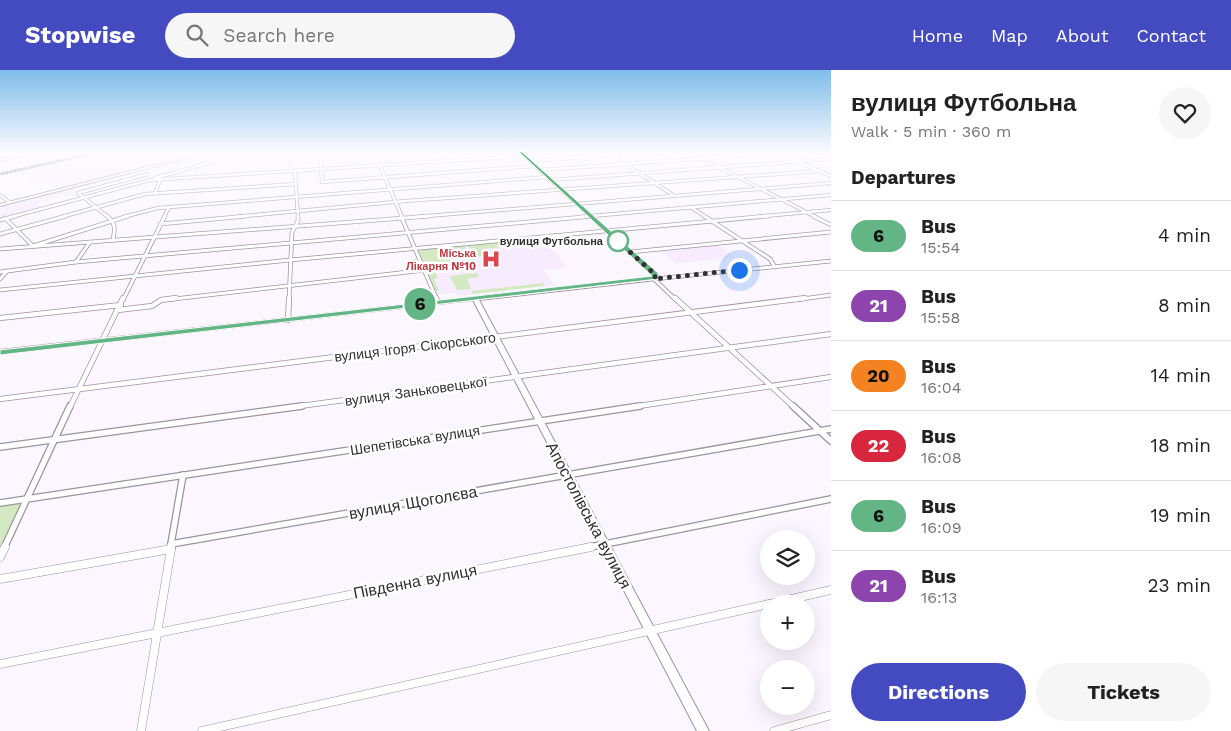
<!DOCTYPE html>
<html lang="en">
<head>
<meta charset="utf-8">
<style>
  :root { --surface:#fff; --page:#f6f6f6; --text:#222; --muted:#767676; --line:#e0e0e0; --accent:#444bc0 }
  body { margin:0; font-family:"Work Sans",sans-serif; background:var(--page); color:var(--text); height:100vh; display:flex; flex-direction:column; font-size:19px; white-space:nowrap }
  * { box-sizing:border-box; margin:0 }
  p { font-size:16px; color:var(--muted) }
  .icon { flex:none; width:28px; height:28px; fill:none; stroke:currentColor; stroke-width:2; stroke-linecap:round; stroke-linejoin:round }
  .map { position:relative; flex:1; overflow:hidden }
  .details { display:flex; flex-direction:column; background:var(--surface); width:400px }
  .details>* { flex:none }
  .badge { padding:0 10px; border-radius:16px; font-size:18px; line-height:32px }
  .tools { position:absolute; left:760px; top:460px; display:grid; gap:10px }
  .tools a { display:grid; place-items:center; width:55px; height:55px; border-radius:50%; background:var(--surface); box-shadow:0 5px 20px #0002; font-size:25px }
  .you { position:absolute; width:25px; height:25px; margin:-12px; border:4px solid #fff; border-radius:50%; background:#1a73e8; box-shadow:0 0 0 8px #1a73e833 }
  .map>.badge { position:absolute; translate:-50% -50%; box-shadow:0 0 0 2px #fff }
  h2 { padding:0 20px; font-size:19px; line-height:45px }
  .round { display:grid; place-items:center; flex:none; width:52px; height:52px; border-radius:26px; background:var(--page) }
  .overview { display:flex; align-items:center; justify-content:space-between; height:85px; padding:0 20px }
  h1 { font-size:24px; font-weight:700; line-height:38px }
  .action { display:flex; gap:10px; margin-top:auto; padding:10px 20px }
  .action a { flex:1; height:58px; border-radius:30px; background:var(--accent); color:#fff; font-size:20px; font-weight:700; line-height:58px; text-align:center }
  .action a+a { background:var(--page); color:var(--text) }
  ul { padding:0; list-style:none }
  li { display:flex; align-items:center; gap:15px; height:70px; padding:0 20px; border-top:1px solid var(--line) }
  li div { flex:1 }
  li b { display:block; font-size:19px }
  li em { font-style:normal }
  li .badge { min-width:55px; font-weight:700; text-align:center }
  header { display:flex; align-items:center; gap:30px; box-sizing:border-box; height:70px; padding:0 25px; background:var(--accent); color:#fff }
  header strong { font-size:24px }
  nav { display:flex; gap:28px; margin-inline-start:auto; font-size:18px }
  .search { width:350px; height:45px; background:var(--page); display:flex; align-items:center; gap:12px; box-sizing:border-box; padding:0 18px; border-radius:28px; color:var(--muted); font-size:19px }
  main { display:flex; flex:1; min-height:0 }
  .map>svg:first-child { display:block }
</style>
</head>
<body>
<header>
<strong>Stopwise</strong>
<div class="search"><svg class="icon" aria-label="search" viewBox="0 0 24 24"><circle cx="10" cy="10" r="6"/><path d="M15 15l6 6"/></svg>Search here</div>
<nav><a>Home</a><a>Map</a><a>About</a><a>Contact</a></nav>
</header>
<main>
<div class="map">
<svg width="831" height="661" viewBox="0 0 831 661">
  <rect width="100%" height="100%" fill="#fbf6ff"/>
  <g fill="#f7ecfe">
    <path d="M33,83h44l-77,16v-9z"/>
    <path d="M109,83h17l-15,8 16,11 -61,15 -13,-3 -12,-8 -10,3 -3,-3 6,-2 -3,-3z"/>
    <path d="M72,118l6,4 -42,12 5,4 -41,11v-13z"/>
    <path d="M543,168l24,29 -23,3 11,15 -98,11 -1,-3 -19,2 -19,-44z"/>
    <path d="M717,174l18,14 -59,5 -16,-13z"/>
  </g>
  <g fill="#d3e9c1">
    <path d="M543,168l4,5 -65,6 4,7 -11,1 -8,-12z"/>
    <path d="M464,175l8,12 -18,6 1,3 -21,5 4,7 -4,1 5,12h-4l-17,-41z"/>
    <path d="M476,203l3,4 -12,2 4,10 -14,1 -7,-14z"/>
    <path d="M543,213l2,3 -72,8 -2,-3z"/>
    <path d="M17,432l3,2 -20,43v-42z"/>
  </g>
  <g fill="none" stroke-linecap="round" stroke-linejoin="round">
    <g stroke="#9b949e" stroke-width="4">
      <g id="street-far4">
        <path d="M231,83l2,3"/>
        <path d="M253,83v2h14v4"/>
        <path d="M291,83v18"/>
        <path d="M320,83l2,29 213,-16"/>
        <path d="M354,83l4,14"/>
        <path d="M384,83l6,12"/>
        <path d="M691,83l125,64"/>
        <path d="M780,84l51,22"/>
        <path d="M611,85l62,40"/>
        <path d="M529,91l115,-8"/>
        <path d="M380,96l22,51"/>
        <path d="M539,100l243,-17"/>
        <path d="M295,101l3,46"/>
        <path d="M155,108l58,-16 -11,-7"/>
        <path d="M550,110l281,-21"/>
        <path d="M155,123l5,-13 -3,-1"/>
        <path d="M0,125l9,7"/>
        <path d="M692,138l14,9"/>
        <path d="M11,147l139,-37 374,-24"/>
        <path d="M61,147l84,-23 151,-10"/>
        <path d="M108,147l-30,-24 70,-19"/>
        <path d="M123,147l35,-9 389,-31"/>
        <path d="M164,147l5,-10"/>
        <path d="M234,147l171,-16 414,-30"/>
        <path d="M415,147l416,-34"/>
        <path d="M580,147l251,-22"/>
        <path d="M755,147l76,-7"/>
      </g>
    </g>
    <g stroke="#9b949e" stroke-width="4.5">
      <g id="street-far3">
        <path d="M107,146c9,7 8,13 6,24"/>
        <path d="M401,146l36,84"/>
        <path d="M704,146l66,43 5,8"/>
        <path d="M813,146l18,9"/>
        <path d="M5,148l28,28 95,-30"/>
        <path d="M0,150l16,-4"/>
        <path d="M160,154l87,-8"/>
        <path d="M0,164l66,-18"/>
        <path d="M0,179l430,-33"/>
        <path d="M630,182l201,-20"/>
        <path d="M76,192l14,-20"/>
        <path d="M0,202l76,-10 518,-46"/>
        <path d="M0,209l7,-8"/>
        <path d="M654,209l22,21"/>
        <path d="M654,209l177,-18"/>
        <path d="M0,220l290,-30 478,-44"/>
        <path d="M123,230l42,-84"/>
        <path d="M165,230l260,-30"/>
        <path d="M289,230l3,-68 6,-11v-5"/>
        <path d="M795,230l36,-5"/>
      </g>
    </g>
    <g stroke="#9b949e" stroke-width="6">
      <g id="street-far2">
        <path d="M436,228l2,4"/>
        <path d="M675,228l119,109"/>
        <path d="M118,240l34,-4 9,-6 15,-2"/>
        <path d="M0,248l121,-13"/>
        <path d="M288,250l1,-22"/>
        <path d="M0,329l805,-101"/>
        <path d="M70,337l53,-109"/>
        <path d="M293,337l538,-73"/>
        <path d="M632,337l199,-30"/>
      </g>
    </g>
    <g stroke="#9b949e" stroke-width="8">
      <g id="street-far1">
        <path d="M793,336l38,35"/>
        <path d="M0,377l302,-41"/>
        <path d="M0,433l640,-97"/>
        <path d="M171,474l12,-69"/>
        <path d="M4,478l66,-142"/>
        <path d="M171,478v-4l660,-115"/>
        <path d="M585,478l246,-49"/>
      </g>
    </g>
    <g stroke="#9b949e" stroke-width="9">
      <g id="street">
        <path d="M0,487l5,-10"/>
        <path d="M0,509l171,-30v-2"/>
        <path d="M770,534l61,-14"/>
        <path d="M0,594l591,-117"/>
        <path d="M141,661l30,-182"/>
        <path d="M202,661l567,-127"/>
        <path d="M774,661l57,-16"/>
      </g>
    </g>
    <g stroke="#9b949e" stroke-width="2">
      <g id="secondary">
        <path d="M27,83h7l-34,8v-2z"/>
        <path d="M202,83h6l-208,53v-2z"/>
        <path d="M519,83h3l136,122 1,3 -3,2 -177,20 230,431h-12l-224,-431 -473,54v-4l654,-73v-2z"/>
      </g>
    </g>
    <use href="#street-far4" stroke="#fff" stroke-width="2.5"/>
    <use href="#street-far3" stroke="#fff" stroke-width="3"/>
    <use href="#street-far2" stroke="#fff" stroke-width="4.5"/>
    <use href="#street-far1" stroke="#fff" stroke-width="5.5"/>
    <use href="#street" stroke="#fff" stroke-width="8"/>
    <use href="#secondary" fill="#fff" fill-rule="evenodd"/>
    <g stroke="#474448" stroke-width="2.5">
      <path id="rail" d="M0,104l95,-21"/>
    </g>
    <use href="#rail" stroke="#fff" stroke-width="1" stroke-dasharray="2" stroke-linecap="butt"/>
  </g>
  <linearGradient id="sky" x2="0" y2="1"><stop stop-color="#7ebdea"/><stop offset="0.47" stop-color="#fdfbff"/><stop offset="1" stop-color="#fdfbff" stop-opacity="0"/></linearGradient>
  <rect width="831" height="176" fill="url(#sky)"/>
  <path fill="#64b586" stroke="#fff" d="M519,82h3l136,121v6l-658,76v-5l652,-74z"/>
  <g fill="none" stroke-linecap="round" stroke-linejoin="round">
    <path stroke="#333034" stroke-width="5" stroke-dasharray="0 9" d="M618,171l-4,-3 42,37 -2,4 85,-9"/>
  </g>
  <defs>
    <g id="hospital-bare" transform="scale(1.5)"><path d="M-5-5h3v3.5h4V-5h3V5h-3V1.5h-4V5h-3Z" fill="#e0444e" stroke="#fff" stroke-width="2.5" paint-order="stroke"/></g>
  </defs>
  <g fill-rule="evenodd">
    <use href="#hospital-bare" x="491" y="189"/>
  </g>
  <circle fill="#fff" stroke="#64b586" stroke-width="2.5" cx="618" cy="171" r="10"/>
  <g text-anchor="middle" stroke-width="5" stroke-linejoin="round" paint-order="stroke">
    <g font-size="11" font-weight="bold" fill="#333034" stroke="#fff" text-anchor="end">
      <text x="603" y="175">вулиця Футбольна</text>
    </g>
    <g font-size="11" font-weight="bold" fill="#be3a42" stroke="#fff" text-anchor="end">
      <text x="476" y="187">Міська<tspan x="476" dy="13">Лікарня №10</tspan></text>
    </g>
    <g font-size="14" fill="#333034" stroke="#fff">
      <text transform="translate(415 277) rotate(-7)" y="5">вулиця Ігоря Сікорського</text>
      <text transform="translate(416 321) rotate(-8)" y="5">вулиця Заньковецької</text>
      <text transform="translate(415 370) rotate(-9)" y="5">Шепетівська вулиця</text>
    </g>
    <g font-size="16" fill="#333034" stroke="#fff">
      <text transform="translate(413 432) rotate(-10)" y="6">вулиця Щоголєва</text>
      <text transform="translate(589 445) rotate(62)" y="6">Апостолівська вулиця</text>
      <text transform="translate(415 511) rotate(-11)" y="6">Південна вулиця</text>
    </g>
  </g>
</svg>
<div class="tools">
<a><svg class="icon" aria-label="layers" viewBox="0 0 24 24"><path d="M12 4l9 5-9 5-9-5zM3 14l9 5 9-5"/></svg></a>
<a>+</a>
<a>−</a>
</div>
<div class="you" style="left:739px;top:200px"></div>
<b class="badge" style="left:420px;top:234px;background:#64b586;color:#111">6</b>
</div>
<section class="details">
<div class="overview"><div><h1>вулиця Футбольна</h1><p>Walk · 5 min · 360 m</p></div><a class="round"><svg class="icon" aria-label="heart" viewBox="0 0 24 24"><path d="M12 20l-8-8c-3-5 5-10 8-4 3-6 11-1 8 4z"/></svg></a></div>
<h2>Departures</h2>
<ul>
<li><span class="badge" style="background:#64b586;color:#111">6</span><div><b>Bus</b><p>15:54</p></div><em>4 min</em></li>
<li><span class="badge" style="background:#8e44ad;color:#fff">21</span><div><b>Bus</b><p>15:58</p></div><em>8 min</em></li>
<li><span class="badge" style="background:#f58220;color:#111">20</span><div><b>Bus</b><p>16:04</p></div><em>14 min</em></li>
<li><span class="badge" style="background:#d7263d;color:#fff">22</span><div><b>Bus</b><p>16:08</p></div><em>18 min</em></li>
<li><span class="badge" style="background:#64b586;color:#111">6</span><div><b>Bus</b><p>16:09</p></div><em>19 min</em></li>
<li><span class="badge" style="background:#8e44ad;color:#fff">21</span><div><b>Bus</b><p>16:13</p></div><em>23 min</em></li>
</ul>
<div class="action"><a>Directions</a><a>Tickets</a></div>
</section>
</main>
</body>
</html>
